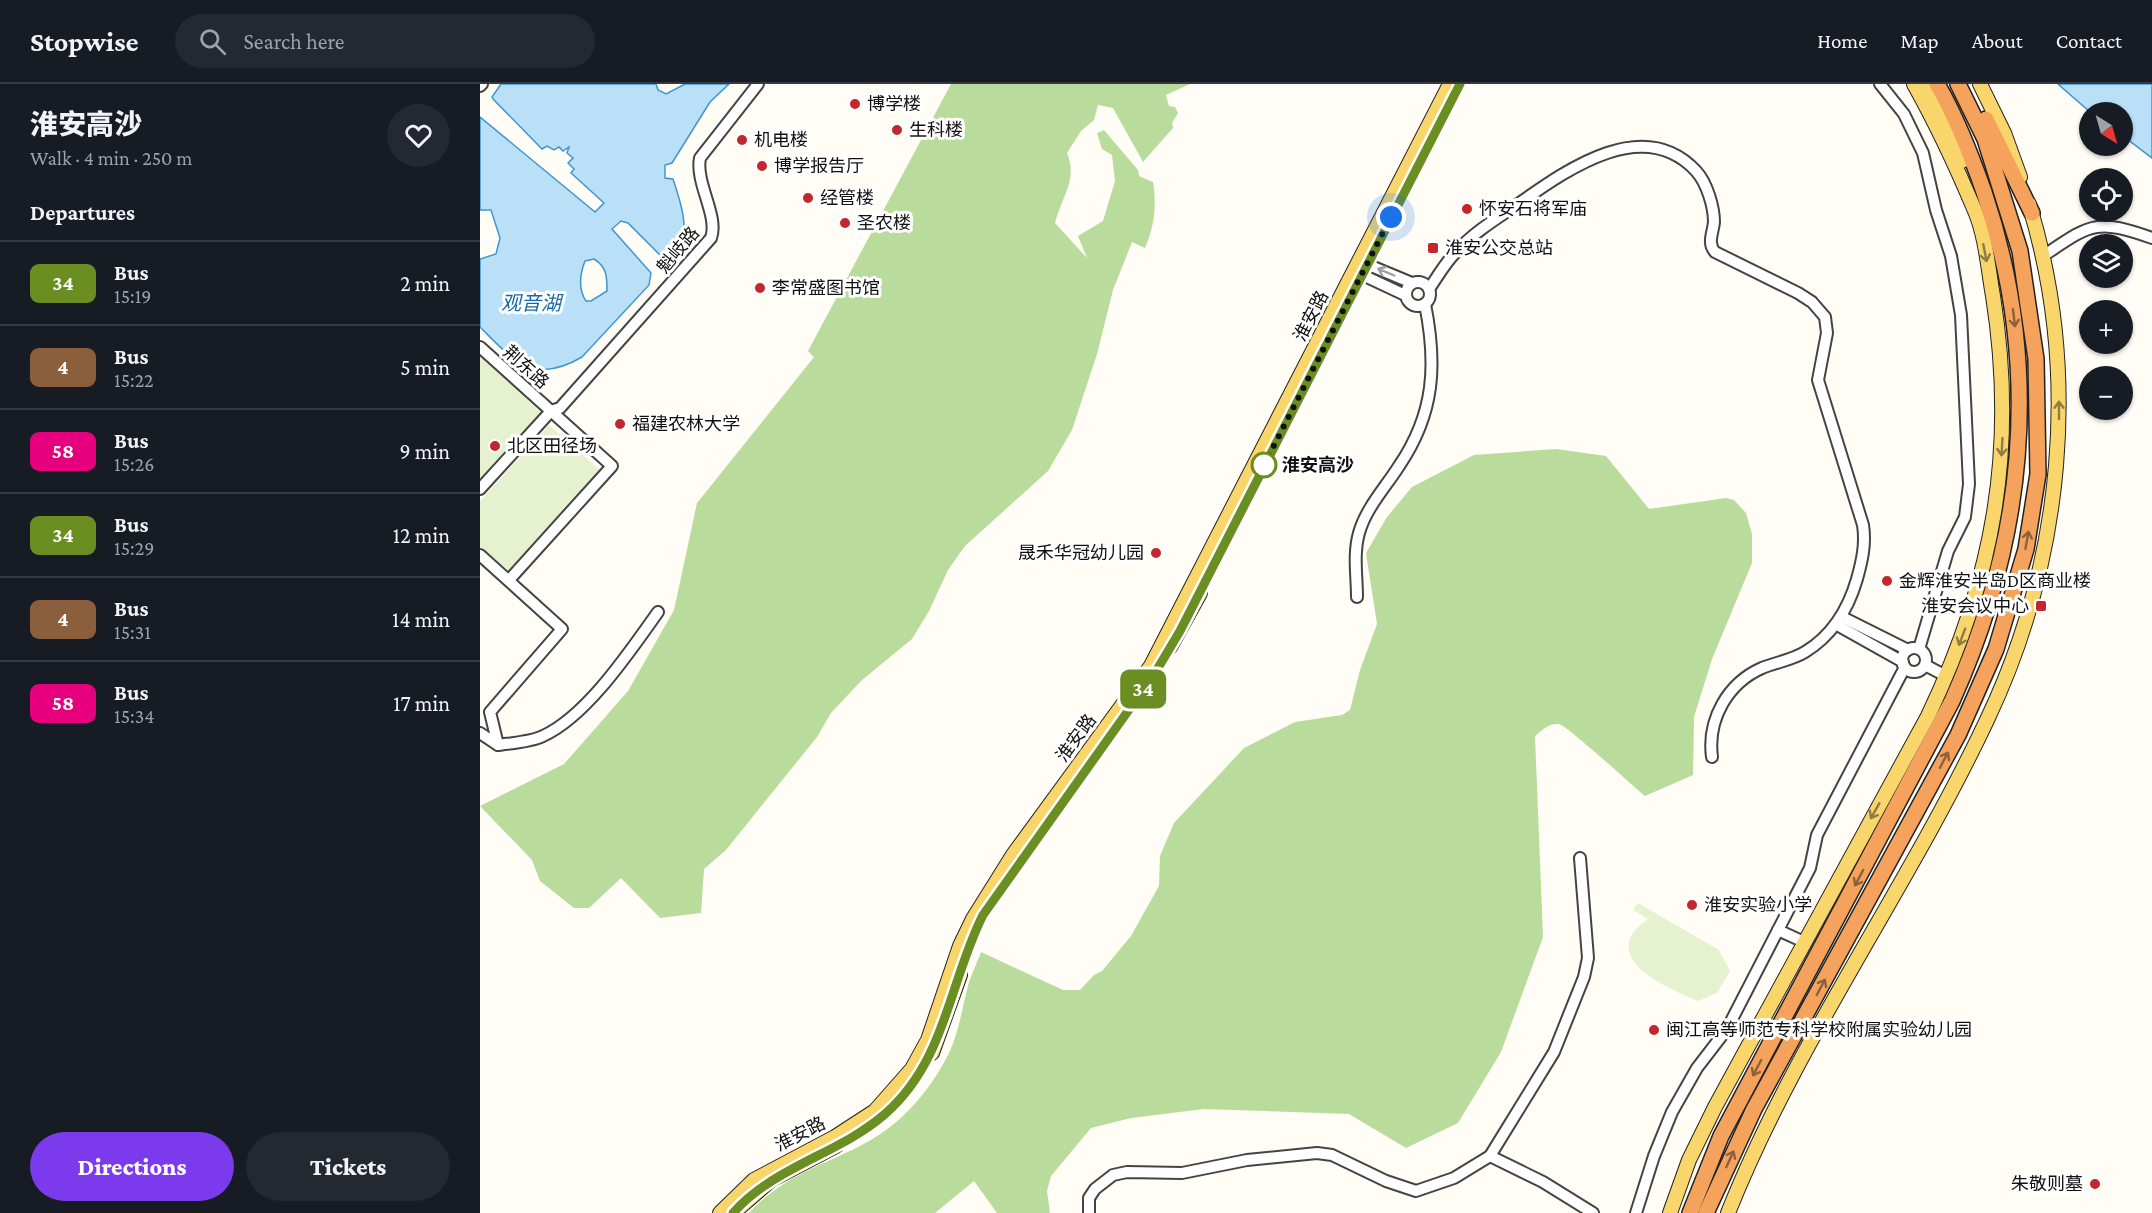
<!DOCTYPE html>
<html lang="en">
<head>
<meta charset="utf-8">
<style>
  :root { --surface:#171b24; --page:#242831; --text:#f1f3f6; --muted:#9ea1a6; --line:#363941; --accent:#7c3aed }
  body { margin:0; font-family:"Crimson Pro","Noto Sans SC",serif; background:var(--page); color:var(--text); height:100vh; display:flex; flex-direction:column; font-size:22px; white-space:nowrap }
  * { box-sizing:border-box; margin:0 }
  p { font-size:20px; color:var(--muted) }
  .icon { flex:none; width:33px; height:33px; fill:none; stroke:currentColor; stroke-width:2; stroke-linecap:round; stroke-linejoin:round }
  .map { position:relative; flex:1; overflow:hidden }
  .details { display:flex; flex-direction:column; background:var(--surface); width:480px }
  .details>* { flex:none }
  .badge { padding:0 12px; border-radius:9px; font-size:21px; line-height:39px }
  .needle { width:39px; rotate:143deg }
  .fabs { position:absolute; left:1599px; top:18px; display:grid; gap:12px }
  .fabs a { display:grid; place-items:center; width:54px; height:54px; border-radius:50%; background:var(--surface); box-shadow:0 2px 4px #0004; font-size:30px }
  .you { position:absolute; width:30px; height:30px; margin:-15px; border:4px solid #fff; border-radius:50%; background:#1a73e8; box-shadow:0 0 0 9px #1a73e833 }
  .map>.badge { position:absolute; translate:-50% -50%; box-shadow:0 0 0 3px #fff }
  h2 { padding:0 30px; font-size:22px; line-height:54px }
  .round { display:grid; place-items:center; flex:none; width:63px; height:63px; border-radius:32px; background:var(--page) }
  .headline { display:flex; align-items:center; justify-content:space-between; height:102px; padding:0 30px }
  h1 { font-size:28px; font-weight:800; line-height:45px }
  .button { display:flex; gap:12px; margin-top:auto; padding:12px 30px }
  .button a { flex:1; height:69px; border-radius:36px; background:var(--accent); color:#fff; font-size:24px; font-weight:800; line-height:69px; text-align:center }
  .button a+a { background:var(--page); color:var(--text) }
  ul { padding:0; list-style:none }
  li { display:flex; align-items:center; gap:18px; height:84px; padding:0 30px; border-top:2px solid var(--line) }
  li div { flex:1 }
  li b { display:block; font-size:22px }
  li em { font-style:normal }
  li .badge { min-width:66px; font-weight:700; text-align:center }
  header { display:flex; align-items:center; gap:36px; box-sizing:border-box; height:84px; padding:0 30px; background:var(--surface); border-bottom:2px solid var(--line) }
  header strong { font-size:28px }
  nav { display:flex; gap:33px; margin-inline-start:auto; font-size:21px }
  .search { width:420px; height:54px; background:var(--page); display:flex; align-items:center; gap:15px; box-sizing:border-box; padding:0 21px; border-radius:33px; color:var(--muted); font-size:22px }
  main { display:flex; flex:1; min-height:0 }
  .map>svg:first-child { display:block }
</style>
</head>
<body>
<header>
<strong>Stopwise</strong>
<div class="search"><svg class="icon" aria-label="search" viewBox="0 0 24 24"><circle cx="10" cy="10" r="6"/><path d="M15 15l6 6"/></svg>Search here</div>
<nav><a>Home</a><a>Map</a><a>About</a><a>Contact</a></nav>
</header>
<main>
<section class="details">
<div class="headline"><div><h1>淮安高沙</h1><p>Walk · 4 min · 250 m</p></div><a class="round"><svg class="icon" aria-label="heart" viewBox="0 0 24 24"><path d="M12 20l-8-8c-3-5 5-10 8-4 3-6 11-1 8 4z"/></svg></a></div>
<h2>Departures</h2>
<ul>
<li><span class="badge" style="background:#6b8e23;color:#fff">34</span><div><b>Bus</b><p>15:19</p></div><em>2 min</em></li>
<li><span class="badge" style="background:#8b5e3c;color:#fff">4</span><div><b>Bus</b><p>15:22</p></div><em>5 min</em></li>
<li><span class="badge" style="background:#e6007e;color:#fff">58</span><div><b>Bus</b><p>15:26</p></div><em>9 min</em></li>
<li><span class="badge" style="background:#6b8e23;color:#fff">34</span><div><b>Bus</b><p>15:29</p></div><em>12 min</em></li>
<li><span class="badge" style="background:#8b5e3c;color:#fff">4</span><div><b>Bus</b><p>15:31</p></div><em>14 min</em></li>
<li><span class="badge" style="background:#e6007e;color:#fff">58</span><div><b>Bus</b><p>15:34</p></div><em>17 min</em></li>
</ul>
<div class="button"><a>Directions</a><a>Tickets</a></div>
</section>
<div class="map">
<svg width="1672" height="1129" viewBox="0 0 1672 1129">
  <rect width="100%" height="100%" fill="#fffdf5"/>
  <g fill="#b9dc9c">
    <path d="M471,0h239l-24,11 3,11 6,1 3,6 -6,10 1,5 -30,34 -30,-54 -15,-3 -4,15 -13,11 -14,22c11,27 -5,43 -12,70l32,35 -9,-22 25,-15 12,-40 -3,-26 -10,-6 -5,-16 7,-3 34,40 1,6 14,6c4,23 1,46 -8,66l-13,-6 -19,48 -16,64 -25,76 -24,41 -83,75 -17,24 -19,41 -17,28 -50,41 -31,33 -14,24 -91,113 -22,19 -3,44 -41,5 -39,-40 -32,30h-15l-34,-27 -8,-21 -52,-54 84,-42 64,-73 46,-81 23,-107 117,-146 -6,-6z"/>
    <path d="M1076,365l50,7 43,53 77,-11 8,2 12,13 6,21v29l-40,96 -18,58 -1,58 -48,21c-12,-10 -80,-72 -86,-72 -10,-1 -17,6 -24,12l8,201 -42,115 -43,71 -52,25 -57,-34 -145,-5 -73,9 -40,10 -40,48 -4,15 3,22h-53l-23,-32 -39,32h-186c30,-33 67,-46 105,-64 43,-20 74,-54 95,-96 10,-21 13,-45 19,-67 3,-11 9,-23 13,-34l82,38h17l14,-15 8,-4 29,-35 19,-34 9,-16 1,-30 14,-33 70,-75 51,-26 47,-7 8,-5 10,-40 17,-46 -11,-71 21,-36 25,-30 62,-32z"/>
  </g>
  <g fill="#e6f2cf">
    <path d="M0,272l61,56 -61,68z"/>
    <path d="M69,341l52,46 -92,102 -29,-26v-46z"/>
    <path d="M1158,819l81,47 11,21 -13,22 -19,8c-32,-13 -104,-45 -50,-82l-15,-9z"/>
  </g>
  <g fill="#b9e0f7" stroke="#3f96cf" stroke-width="1.5" fill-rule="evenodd">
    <path d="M21,0h155l2,6 8,4 19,-10h44l-19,18 -38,61 -7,2v13l8,1c10,31 19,53 -1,82l-5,1 -39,-39 -7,-2 -9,8 39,44 -2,12 -67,72c-49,29 -69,3 -102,-30v-68l16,-5 4,-16 -9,-28h-11v-93l115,95 9,-9 -33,-30 3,-4 -6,-6 5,-5 -6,-5 2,-6 -6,4 -4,-4 -5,3 -7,-4 -5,3 -48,-49 -2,-3zM114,175c13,8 13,18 13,32l-16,10h-5c-8,-12 -6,-27 -1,-40z"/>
    <path d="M1578,0h94v74l-29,-22 -1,-24h-32z"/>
  </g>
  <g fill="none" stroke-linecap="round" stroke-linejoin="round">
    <g stroke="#444" stroke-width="14">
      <g id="minor">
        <path d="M1400,0l24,30 19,39 13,57 15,46 10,59 8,169 -4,33 -17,34 -29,98"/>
        <path d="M0,2l2,-2"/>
        <path d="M1563,172c48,-32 52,-38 109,-18"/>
        <path d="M879,177l53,22"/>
        <path d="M874,187l51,24"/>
        <circle cx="938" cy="210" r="12"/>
        <path d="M949,205c9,-13 16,-26 27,-37 18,-20 43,-35 65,-50 47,-33 123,-87 175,-31 11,12 18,36 18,51 -1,11 -7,21 1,30l83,41 14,9 13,15 2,16 -9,47 45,145c3,19 -1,36 -6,54 -9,31 -24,56 -52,73 -13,8 -28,10 -43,16 -34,15 -55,51 -50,89"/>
        <path d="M0,263l132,119 -103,114"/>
        <path d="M0,405l71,-78 9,-3 151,-170c8,-22 -16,-55 -11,-80l58,-74"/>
        <path d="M0,471l82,74 -72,83 8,33 -18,-12"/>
        <path d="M877,513c0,-21 -4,-43 2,-64 7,-25 26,-45 40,-67 36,-53 38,-102 26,-162"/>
        <path d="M1362,533l66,33"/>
        <path d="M1357,541l66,37"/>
        <circle cx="1434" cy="576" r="12"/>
        <path d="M1445,581l21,11"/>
        <path d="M18,661c14,-2 33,-3 45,-9 44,-20 87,-85 115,-124"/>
        <path d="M1298,846l26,12"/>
        <path d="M1010,1072l53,26 50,31"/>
        <path d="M609,1129v-15l6,-9 18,-14 14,-3 55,1 65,-13 70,-7 15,2 54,26 30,10 38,-13 36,-22 64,-104 30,-75 4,-19 -8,-100"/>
        <path d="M1156,1129l18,-57 18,-44 25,-44 30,-39 83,-161 7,-33 88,-168"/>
      </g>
    </g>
    <g stroke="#222" stroke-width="16">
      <g id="major">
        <path d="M1446,0l36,77"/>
        <path d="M1500,0l24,49 16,44"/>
        <path d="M690,563l30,-54"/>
        <path d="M452,969l28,-78"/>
        <path d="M240,1129l34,-33 81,-43 40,-26 37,-42 16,-29 32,-94 13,-27 40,-64 138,-189 299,-582"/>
        <path d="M253,1129l38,-33 65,-34"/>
        <path d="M1190,1129l19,-53 26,-53 213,-391c66,-138 89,-268 65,-420 -5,-28 -7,-59 -18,-85 -18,-43 -38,-86 -61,-127"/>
        <path d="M1248,1129c69,-173 180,-325 259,-493 76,-160 94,-346 42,-516"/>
      </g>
    </g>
    <g stroke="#222" stroke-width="18">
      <g id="highway">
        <path d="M1506,35l46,94"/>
        <path d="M1210,1129l31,-77 231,-435c74,-165 90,-336 32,-509 -13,-37 -27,-74 -47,-108"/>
        <path d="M1226,1129l48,-104 204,-374 38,-86 30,-100 12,-75 -2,-115 -16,-108 -35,-112 -27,-55"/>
      </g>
    </g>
    <use href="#minor" stroke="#fff" stroke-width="10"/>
    <use href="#major" stroke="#f9d66b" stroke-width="14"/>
    <use href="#highway" stroke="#f5a25d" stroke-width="15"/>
  </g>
  <defs><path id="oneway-shaft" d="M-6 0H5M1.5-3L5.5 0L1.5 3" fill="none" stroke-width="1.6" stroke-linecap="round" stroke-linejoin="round" transform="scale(1.5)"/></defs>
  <g stroke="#917d42">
    <use href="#oneway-shaft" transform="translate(1505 169) rotate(79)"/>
    <use href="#oneway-shaft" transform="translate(1579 326) rotate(-90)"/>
    <use href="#oneway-shaft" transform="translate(1522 363) rotate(93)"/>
    <use href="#oneway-shaft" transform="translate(1482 553) rotate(111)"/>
    <use href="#oneway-shaft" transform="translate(1395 727) rotate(120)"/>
  </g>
  <use stroke="#a0a0a0" href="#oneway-shaft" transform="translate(906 188) rotate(-157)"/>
  <g stroke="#8e613b">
    <use href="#oneway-shaft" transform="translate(1534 234) rotate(83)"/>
    <use href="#oneway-shaft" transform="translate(1547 456) rotate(-80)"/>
    <use href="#oneway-shaft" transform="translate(1464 676) rotate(-62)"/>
    <use href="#oneway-shaft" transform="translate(1379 794) rotate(118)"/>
    <use href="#oneway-shaft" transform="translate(1341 903) rotate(-62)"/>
    <use href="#oneway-shaft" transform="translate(1277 984) rotate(118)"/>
    <use href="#oneway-shaft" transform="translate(1250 1075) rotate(-65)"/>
  </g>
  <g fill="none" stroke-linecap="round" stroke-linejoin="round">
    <g stroke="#fff" stroke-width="14">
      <path id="line" d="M253,1129c42,-47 106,-59 152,-99 61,-53 64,-132 98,-199l172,-242 25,-42 280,-547"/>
    </g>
    <use href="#line" stroke="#6b8e23" stroke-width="9"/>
    <path stroke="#111" stroke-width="6" stroke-dasharray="0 10.8" d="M784,381l127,-248"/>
  </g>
  <g fill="#c4262e" stroke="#fff" stroke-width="2">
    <circle cx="375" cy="20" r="6"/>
    <circle cx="417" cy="46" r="6"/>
    <circle cx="262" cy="56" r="6"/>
    <circle cx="282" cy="82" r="6"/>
    <circle cx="328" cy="114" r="6"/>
    <circle cx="987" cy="125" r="6"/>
    <circle cx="365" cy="139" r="6"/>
    <rect x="947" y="158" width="12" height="12" rx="3"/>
    <circle cx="280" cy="204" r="6"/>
    <circle cx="140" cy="340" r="6"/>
    <circle cx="15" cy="362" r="6"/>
    <circle cx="676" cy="469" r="6"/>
    <circle cx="1407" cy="497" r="6"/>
    <rect x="1555" y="516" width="12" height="12" rx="3"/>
    <circle cx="1212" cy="821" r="6"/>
    <circle cx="1174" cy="946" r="6"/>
    <circle cx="1615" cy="1100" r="6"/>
  </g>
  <circle fill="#fff" stroke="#6b8e23" stroke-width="3" cx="784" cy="381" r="12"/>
  <g text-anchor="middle" stroke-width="6" stroke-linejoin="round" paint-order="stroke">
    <g font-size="18" fill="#111" stroke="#fff" text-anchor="start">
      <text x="387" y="26">博学楼</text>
      <text x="429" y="52">生科楼</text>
      <text x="274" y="62">机电楼</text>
      <text x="294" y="88">博学报告厅</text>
      <text x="340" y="120">经管楼</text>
      <text x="999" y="131">怀安石将军庙</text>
      <text x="377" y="145">圣农楼</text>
      <text x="965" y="170">淮安公交总站</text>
      <text x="292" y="210">李常盛图书馆</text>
      <text x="152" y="346">福建农林大学</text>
      <text x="27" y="368">北区田径场</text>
      <text x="664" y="475" text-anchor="end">晟禾华冠幼儿园</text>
      <text x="1419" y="503">金辉淮安半岛D区商业楼</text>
      <text x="1549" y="528" text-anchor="end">淮安会议中心</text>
      <text x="1224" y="827">淮安实验小学</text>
      <text x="1186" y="952">闽江高等师范专科学校附属实验幼儿园</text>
      <text x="1603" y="1106" text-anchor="end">朱敬则墓</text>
    </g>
    <g font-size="18" fill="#111" stroke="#fff">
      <text transform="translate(198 166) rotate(-50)" y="6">魁岐路</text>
      <text transform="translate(831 232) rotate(-63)" y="6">淮安路</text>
      <text transform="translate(46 283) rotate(42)" y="6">荆东路</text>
      <text transform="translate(596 654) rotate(-54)" y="6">淮安路</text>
      <text transform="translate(320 1050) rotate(-27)" y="6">淮安路</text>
    </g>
    <g font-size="18" font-weight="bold" fill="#111" stroke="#fff" text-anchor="start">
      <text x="802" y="387">淮安高沙</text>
    </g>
    <g font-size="20" font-style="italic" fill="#1768a6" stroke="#fff">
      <text x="51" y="226">观音湖</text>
    </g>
  </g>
</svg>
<div class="fabs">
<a><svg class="needle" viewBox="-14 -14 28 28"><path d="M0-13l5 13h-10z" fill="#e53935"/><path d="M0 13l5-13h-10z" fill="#9ea1a6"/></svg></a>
<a><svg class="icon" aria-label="locate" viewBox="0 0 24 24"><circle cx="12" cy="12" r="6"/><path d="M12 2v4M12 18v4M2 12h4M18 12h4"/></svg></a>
<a><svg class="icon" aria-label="layers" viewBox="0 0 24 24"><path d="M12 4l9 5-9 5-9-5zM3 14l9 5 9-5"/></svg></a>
<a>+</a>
<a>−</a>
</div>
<div class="you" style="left:911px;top:133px"></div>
<b class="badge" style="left:663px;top:605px;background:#6b8e23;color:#fff">34</b>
</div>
</main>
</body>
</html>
